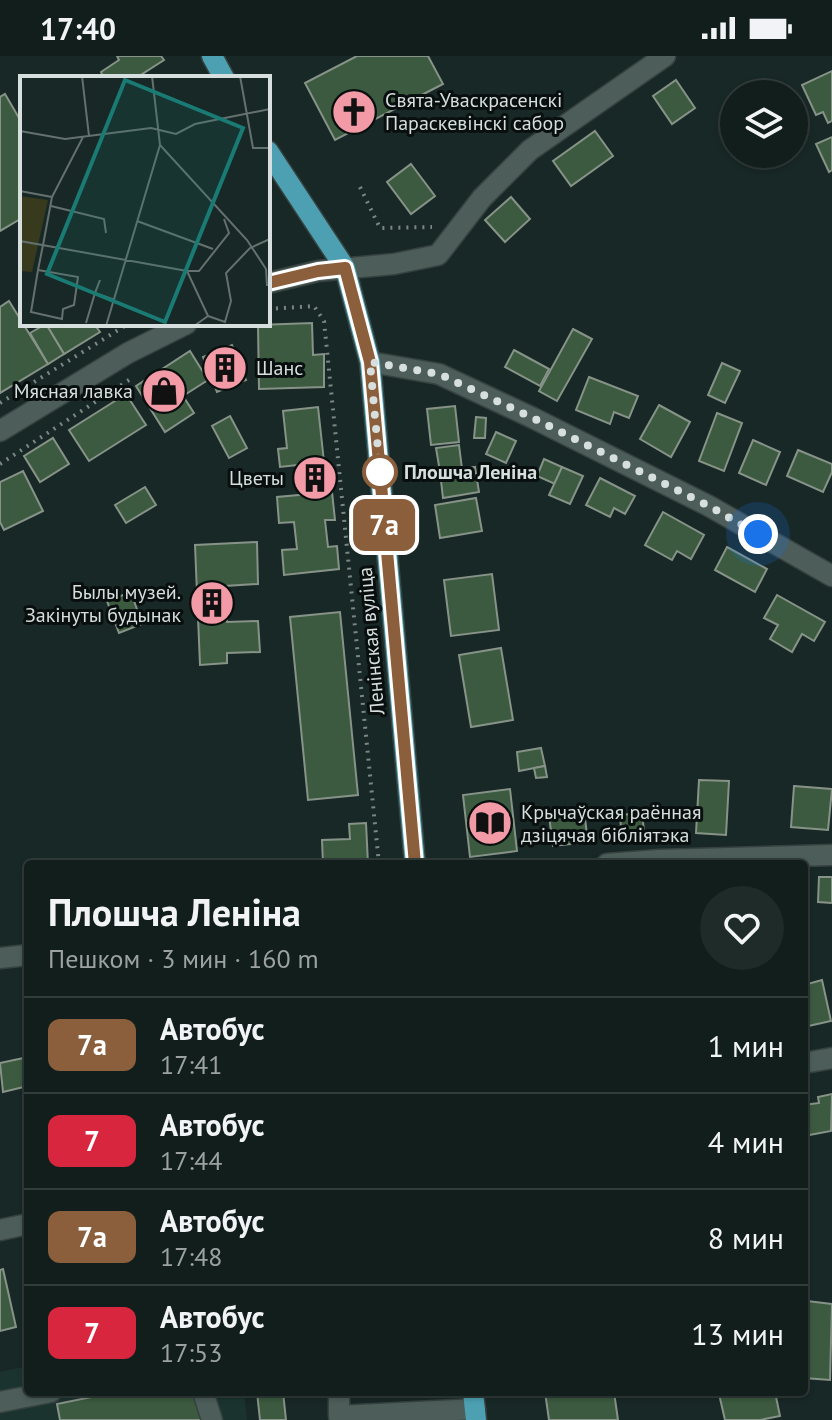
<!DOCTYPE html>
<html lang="ru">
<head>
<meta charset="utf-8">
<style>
  :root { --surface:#121e1c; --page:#1f2b29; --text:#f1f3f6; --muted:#9ca2a3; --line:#313c3b }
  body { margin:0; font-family:"PT Sans",sans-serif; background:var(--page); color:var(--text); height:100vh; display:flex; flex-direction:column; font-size:30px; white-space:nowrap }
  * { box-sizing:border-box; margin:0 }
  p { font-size:26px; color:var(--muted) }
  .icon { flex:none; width:44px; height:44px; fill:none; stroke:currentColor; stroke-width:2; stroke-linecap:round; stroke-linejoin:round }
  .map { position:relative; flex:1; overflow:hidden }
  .sheet { position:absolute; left:24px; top:804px; width:784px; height:536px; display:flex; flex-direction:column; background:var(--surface); border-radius:8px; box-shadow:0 2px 6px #0004,0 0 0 2px var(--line) }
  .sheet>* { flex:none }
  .badge { padding:0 16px; border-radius:12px; font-size:28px; line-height:52px }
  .controls { position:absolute; left:720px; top:24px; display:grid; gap:16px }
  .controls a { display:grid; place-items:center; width:88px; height:88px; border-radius:50%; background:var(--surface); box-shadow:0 2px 6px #0004,0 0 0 2px var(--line); font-size:40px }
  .you { position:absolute; width:40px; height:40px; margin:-20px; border:6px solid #fff; border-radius:50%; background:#1a73e8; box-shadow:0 0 0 12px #1a73e833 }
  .map>.badge { position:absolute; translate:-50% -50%; box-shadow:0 0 0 4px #fff }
  .round { display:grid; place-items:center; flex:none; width:84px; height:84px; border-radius:42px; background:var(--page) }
  .summary { display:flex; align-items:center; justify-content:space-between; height:136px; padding:0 24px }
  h1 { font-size:38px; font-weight:600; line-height:60px }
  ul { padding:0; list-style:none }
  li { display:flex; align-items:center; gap:24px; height:96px; padding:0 24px; border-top:2px solid var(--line) }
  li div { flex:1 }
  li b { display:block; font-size:30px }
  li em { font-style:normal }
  li .badge { min-width:88px; font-weight:700; text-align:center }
  .status { display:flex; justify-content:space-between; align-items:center; height:56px; padding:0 40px; background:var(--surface); direction:ltr }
  .status svg { height:22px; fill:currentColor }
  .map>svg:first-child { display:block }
</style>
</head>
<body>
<div class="status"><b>17:40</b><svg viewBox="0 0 49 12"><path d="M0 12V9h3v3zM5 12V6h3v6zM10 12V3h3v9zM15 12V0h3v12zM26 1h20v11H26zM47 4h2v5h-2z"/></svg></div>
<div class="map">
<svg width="832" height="1364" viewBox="0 0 832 1364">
  <rect width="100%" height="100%" fill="#182826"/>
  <path fill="#1b332f" d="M28,1310v26h216l3,28h-247v-48z"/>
  <g fill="#3b5a3f" stroke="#879388" stroke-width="2">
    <path d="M117,0h44l3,4 -28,18h-32l-3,-6 18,-12z"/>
    <path d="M357,0h71l15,28 -108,56 -30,-57z"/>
    <path d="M832,15v50l-4,2 -5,-11 -7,3 -14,-30z"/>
    <path d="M676,24l19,28 -23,16 -19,-28z"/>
    <path d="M5,38l17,29v95l-22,13v-134z"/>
    <path d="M595,75l18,25 -42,30 -18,-25z"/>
    <path d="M832,81v33l-3,2 -13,-28z"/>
    <path d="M411,108l24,32 -24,18 -24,-32z"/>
    <path d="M511,141l19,22 -25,23 -20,-22z"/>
    <path d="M9,245l39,63 -48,29v-86z"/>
    <path d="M312,267l1,32 11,-1v33l-65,2 -1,-64z"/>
    <path d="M46,268h48l6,8 -36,22z"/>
    <path d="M46,268l18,30 -16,10 -18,-31z"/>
    <path d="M573,273l19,10 -35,62 -18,-10z"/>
    <path d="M232,289l14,35 -29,12 -14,-35z"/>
    <path d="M514,294l35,19 -9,17 -35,-19z"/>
    <path d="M190,295l18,29 -25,16 11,17 -29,19 -29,-46z"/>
    <path d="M722,307l18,8 -15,32 -17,-8z"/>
    <path d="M589,321l49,19 -9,22 -15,-6 -4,12 -34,-14z"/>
    <path d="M126,338l20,31 -57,36 -20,-31z"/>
    <path d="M659,349l31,17 -19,35 -31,-18z"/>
    <path d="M455,350l4,36 -28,3 -4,-36z"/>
    <path d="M318,351l6,55 -44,5 -2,-18 9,-1 -4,-37z"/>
    <path d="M717,357l25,10 -18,48 -25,-10z"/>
    <path d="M230,360l17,32 -18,10 -17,-32z"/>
    <path d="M476,361l10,1 -1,20h-11z"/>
    <path d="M496,376l20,9 -10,22 -20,-9z"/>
    <path d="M53,382l16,26 -29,18 -16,-26z"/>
    <path d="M753,384l27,12 -14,33 -27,-12z"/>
    <path d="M459,389l3,24 -22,3 -4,-24z"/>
    <path d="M798,394l34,14v8l-9,20 -36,-16z"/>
    <path d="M544,403l18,8 -7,17 -18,-8z"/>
    <path d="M324,408l4,26 -22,2 -4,-26z"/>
    <path d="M475,411l4,25 -36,6 -3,-26z"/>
    <path d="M562,411l21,9 -13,28 -21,-9z"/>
    <path d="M23,415l20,40 -39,19 -4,-8v-40z"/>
    <path d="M600,422l35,18 -10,18 -11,-6 -4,9 -24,-12z"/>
    <path d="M145,431l11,18 -30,18 -11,-18z"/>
    <path d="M332,436l3,28h-10l3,27 9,-1 2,23 -55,6 -2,-25 15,-1 -3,-27 -15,1 -2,-26z"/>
    <path d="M476,442l6,33 -42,7 -5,-33z"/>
    <path d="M663,456l41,23 -13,24 -14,-8 -5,9 -27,-15z"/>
    <path d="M257,486l1,42 -33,2 2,36 31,-1 2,31 -33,1v10l-27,2 -5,-120z"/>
    <path d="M727,491l40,22 -12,23 -40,-22z"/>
    <path d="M492,518l7,56 -48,6 -7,-56z"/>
    <path d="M131,536l11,32 -23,9 -12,-32z"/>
    <path d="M777,539l48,27 -11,19 -12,-7 -10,18 -22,-13 8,-14 -14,-7z"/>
    <path d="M340,556l18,183 -50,5 -18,-183z"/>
    <path d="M501,592l12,72 -42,7 -12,-72z"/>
    <path d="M541,692l4,18 -26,5 -2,-19z"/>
    <path d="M545,710l2,11 -11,1 -2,-10z"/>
    <path d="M699,724l30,1 -3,54 -30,-2z"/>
    <path d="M794,730l38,3 -4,41 -37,-3z"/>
    <path d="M510,733l7,62 -47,6 -7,-62z"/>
    <path d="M584,755l4,31 -35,4 -4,-30z"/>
    <path d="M642,757l3,27 -23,2 -2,-27z"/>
    <path d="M366,767l2,41h-45l-1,-24 28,-1 -1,-15z"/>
    <path d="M819,821h13v26l-14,-1z"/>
    <path d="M822,924l9,41 -27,6v-42z"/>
    <path d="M28,1001v29l-25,6 -3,-29z"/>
    <path d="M832,1038l-1,37 -27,5v-31l15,-2 -1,-6z"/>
    <path d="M3,1213l13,58 -16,4v-61z"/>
    <path d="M807,1245l25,3 -2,76 -26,-2v-48z"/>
    <path d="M116,1336h83l6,28h-145l-3,-16z"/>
    <path d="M257,1336h26l3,28h-26z"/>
    <path d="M545,1336h69l4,28h-69z"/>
    <path d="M726,1336h49l5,24 -20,4h-35l-6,-26z"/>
  </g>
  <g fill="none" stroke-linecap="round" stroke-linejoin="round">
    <g stroke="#364240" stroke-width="23">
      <g id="minor">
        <path d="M268,227l50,-12 76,-7 44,-9 44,-57 48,-48 135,-94"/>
        <path d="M370,306l69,12 94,44 176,88 123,70"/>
        <path d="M0,375l128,-78 58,-29"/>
        <path d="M607,808l52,-4 173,-5"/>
        <path d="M0,902l28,-3"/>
        <path d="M804,1007l28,-5"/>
        <path d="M0,1174l28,-6"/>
        <path d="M203,1336l9,28"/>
        <path d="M339,1336v24l136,-7"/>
        <path d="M0,1346l51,-10"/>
      </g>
    </g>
    <g stroke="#364240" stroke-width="23">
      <g id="major">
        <path d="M212,0l12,22"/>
        <path d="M268,95l77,117 25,94 45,502"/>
        <path d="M473,1336l3,28"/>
      </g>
    </g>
    <g stroke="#7b8785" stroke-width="4" stroke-dasharray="2 6" stroke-linecap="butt">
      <path d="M159,22l6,-4"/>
      <path d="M360,131l20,41 52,-1"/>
      <path d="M268,253l46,-3 10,15 55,543"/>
      <path d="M0,347l128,-79"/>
      <path d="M0,408l132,-86"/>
    </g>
    <use href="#minor" stroke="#4c5d5a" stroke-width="20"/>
    <use href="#major" stroke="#4ca0b2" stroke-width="20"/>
  </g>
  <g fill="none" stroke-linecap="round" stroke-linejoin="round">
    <g stroke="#fff" stroke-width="18">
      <path id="line" d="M268,227l50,-12 27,-3 25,94 45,502"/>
    </g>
    <use href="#line" stroke="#8b5e3c" stroke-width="12"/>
    <path stroke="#d6dfdd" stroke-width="8" stroke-dasharray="0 14.4" d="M380,416l-10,-110 69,12 94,44 176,88 49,28"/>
  </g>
  <defs>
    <g id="church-disc" transform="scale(2.3)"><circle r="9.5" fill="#f39aa7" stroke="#090f0e"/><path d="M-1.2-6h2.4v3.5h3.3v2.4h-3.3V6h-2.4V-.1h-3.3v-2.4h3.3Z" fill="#111"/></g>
    <g id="building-disc" transform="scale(2.3)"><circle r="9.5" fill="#f39aa7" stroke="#090f0e"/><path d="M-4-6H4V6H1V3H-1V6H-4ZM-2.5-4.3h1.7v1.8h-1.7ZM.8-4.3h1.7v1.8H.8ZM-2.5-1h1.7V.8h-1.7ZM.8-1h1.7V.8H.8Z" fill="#111"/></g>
    <g id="shop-disc" transform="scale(2.3)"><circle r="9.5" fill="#f39aa7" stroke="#090f0e"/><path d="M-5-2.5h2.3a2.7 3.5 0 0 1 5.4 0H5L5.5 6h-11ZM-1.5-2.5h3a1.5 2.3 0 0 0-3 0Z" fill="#111"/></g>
    <g id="library-disc" transform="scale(2.3)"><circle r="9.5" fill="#f39aa7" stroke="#090f0e"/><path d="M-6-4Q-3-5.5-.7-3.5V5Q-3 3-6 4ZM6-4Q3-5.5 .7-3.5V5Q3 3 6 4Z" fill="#111"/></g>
  </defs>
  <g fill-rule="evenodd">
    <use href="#church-disc" x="354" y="56"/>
    <use href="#building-disc" x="225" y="312"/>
    <use href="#shop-disc" x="164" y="335"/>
    <use href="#building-disc" x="315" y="422"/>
    <use href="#building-disc" x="212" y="547"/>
    <use href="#library-disc" x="490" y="767"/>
  </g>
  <circle fill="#fff" stroke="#8b5e3c" stroke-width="4" cx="380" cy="416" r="16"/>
  <g text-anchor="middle" stroke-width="6" stroke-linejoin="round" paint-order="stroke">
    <g font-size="20" fill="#d6dfdd" stroke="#090f0e" text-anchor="start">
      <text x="385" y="51">Свята-Уваскрасенскі<tspan x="385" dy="23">Параскевінскі сабор</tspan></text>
      <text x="256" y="319">Шанс</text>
      <text x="133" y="342" text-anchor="end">Мясная лавка</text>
      <text x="284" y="429" text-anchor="end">Цветы</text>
      <text x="181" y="543" text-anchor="end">Былы музей.<tspan x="181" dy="23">Закінуты будынак</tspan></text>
      <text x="521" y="763">Крычаўская раённая<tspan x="521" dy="23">дзіцячая бібліятэка</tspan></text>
    </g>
    <g font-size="20" font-weight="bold" fill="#d6dfdd" stroke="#090f0e" text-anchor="start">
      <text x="404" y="423">Плошча Леніна</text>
    </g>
    <g font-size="20" fill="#d6dfdd" stroke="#090f0e">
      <text transform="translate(371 585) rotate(-95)" y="7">Ленінская вуліца</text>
    </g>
  </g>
  <g transform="translate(20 20)">
    <rect width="250" height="250" fill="#182826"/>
    <path d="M0,120l28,4 -16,72 -12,-1z" fill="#373a1d"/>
    <path fill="none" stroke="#64716f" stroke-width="2" d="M62,0l7,60M220,0l13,72h17M0,55l45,8 86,-11 25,6 19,-10 75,-15M140,69l87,95 19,29 1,17M0,115l32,6M31,130l53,13 2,14M117,145l76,28M0,165l167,30M18,194l40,7 -4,28 -11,4 -1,10 -31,-7 7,-42 5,-25 9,-48 31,-60M80,204l-5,13 20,7M188,240l17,6 6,-21 -5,-28 24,-25 20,-9M66,247l9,-30M86,250l54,-181 -8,-69M174,250l14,-10 -21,-45h12l30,-38 -5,-14"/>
    <path fill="#197b74" fill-opacity="0.15" stroke="#197b74" stroke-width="4" d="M105,4l118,48 -78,194 -118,-48z"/>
    <rect width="250" height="250" fill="none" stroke="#d6dfdd" stroke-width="4"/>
  </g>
</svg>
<div class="controls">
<a><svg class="icon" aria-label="layers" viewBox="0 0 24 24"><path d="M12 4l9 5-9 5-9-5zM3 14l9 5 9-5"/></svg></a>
</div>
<div class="you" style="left:758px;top:478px"></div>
<b class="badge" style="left:384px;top:469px;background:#8b5e3c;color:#fff">7а</b>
<section class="sheet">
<div class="summary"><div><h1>Плошча Леніна</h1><p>Пешком · 3 мин · 160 m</p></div><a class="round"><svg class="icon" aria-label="heart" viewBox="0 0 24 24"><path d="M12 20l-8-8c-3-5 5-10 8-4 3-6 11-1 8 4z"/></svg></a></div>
<ul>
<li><span class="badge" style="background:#8b5e3c;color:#fff">7а</span><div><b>Автобус</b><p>17:41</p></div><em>1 мин</em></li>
<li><span class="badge" style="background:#d7263d;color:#fff">7</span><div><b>Автобус</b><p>17:44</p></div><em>4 мин</em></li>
<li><span class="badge" style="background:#8b5e3c;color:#fff">7а</span><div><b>Автобус</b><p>17:48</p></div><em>8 мин</em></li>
<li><span class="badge" style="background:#d7263d;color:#fff">7</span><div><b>Автобус</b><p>17:53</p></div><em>13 мин</em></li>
</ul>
</section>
</div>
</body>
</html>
